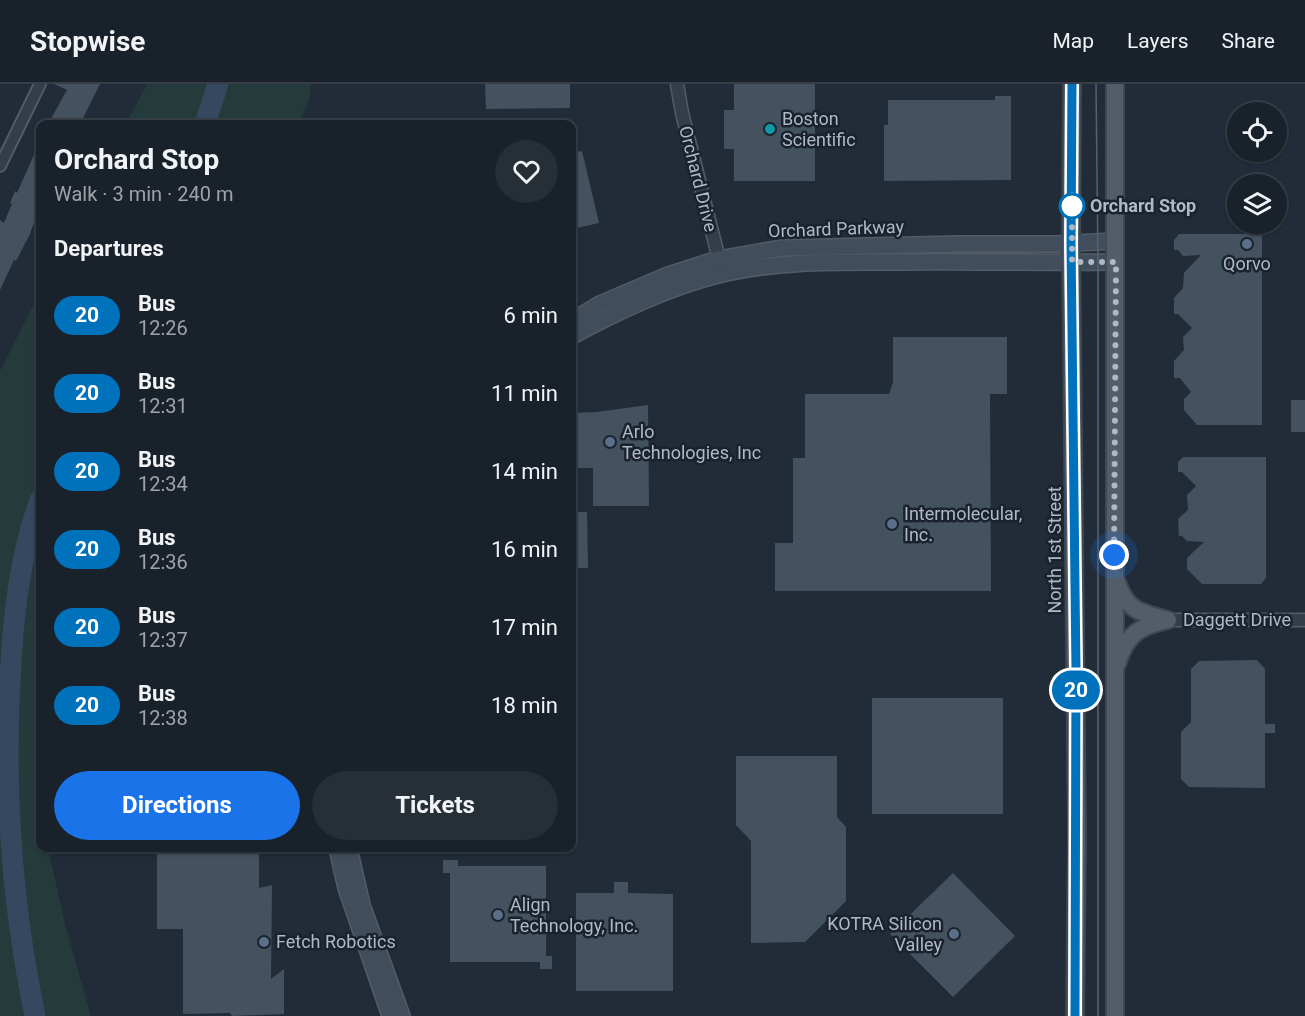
<!DOCTYPE html>
<html lang="en">
<head>
<meta charset="utf-8">
<style>
  :root { --surface:#19212a; --page:#262e36; --text:#f1f3f6; --muted:#9fa3a8; --line:#373e47; --accent:#1a73e8 }
  body { margin:0; font-family:Roboto,sans-serif; background:var(--page); color:var(--text); height:100vh; display:flex; flex-direction:column; font-size:22px; white-space:nowrap }
  * { box-sizing:border-box; margin:0 }
  p { font-size:20px; color:var(--muted) }
  .icon { flex:none; width:33px; height:33px; fill:none; stroke:currentColor; stroke-width:2; stroke-linecap:round; stroke-linejoin:round }
  .map { position:relative; flex:1; overflow:hidden }
  .panel { position:absolute; left:36px; top:36px; width:540px; height:732px; display:flex; flex-direction:column; background:var(--surface); border-radius:12px; box-shadow:0 2px 4px #0004,0 0 0 2px var(--line) }
  .panel>* { flex:none }
  .badge { padding:0 12px; border-radius:20px; font-size:21px; line-height:39px }
  .buttons { position:absolute; left:1227px; top:18px; display:grid; gap:12px }
  .buttons a { display:grid; place-items:center; width:60px; height:60px; border-radius:50%; background:var(--surface); box-shadow:0 2px 4px #0004,0 0 0 2px var(--line); font-size:30px }
  .you { position:absolute; width:30px; height:30px; margin:-15px; border:4px solid #fff; border-radius:50%; background:#1a73e8; box-shadow:0 0 0 9px #1a73e833 }
  .map>.badge { position:absolute; translate:-50% -50%; box-shadow:0 0 0 3px #fff }
  h2 { padding:0 18px; font-size:22px; line-height:54px }
  .round { display:grid; place-items:center; flex:none; width:63px; height:63px; border-radius:32px; background:var(--page) }
  .overview { display:flex; align-items:center; justify-content:space-between; height:102px; padding:0 18px }
  h1 { font-size:28px; font-weight:700; line-height:45px }
  .action { display:flex; gap:12px; margin-top:auto; padding:12px 18px }
  .action a { flex:1; height:69px; border-radius:36px; background:var(--accent); color:#fff; font-size:24px; font-weight:700; line-height:69px; text-align:center }
  .action a+a { background:var(--page); color:var(--text) }
  ul { padding:0; list-style:none }
  li { display:flex; align-items:center; gap:18px; height:78px; padding:0 18px }
  li div { flex:1 }
  li b { display:block; font-size:22px }
  li em { font-style:normal }
  li .badge { min-width:66px; font-weight:700; text-align:center }
  header { display:flex; align-items:center; gap:36px; box-sizing:border-box; height:84px; padding:0 30px; background:var(--surface); border-bottom:2px solid var(--line) }
  header strong { font-size:28px }
  nav { display:flex; gap:33px; margin-inline-start:auto; font-size:21px }
  .map>svg:first-child { display:block }
</style>
</head>
<body>
<header>
<strong>Stopwise</strong>
<nav><a>Map</a><a>Layers</a><a>Share</a></nav>
</header>
<div class="map">
<svg width="1305" height="932" viewBox="0 0 1305 932">
  <rect width="100%" height="100%" fill="#212c38"/>
  <g fill="#243a3b">
    <path d="M147,0h164l-2,17 -11,23h-172z"/>
    <path d="M40,208v556h8l18,80 25,88h-91v-645z"/>
  </g>
  <g fill="none" stroke-linecap="round" stroke-linejoin="round">
    <g stroke="#344960" stroke-width="21">
      <path d="M205,40l13,-40"/>
      <path d="M35,932c-23,-110 -31,-225 -25,-337 3,-61 9,-121 30,-179"/>
    </g>
  </g>
  <g fill="#445260">
    <path d="M54,0h46l-20,40h-32l19,-34z"/>
    <path d="M485,0h85v24l-84,1z"/>
    <path d="M734,0h81v97h-81v-32h-10v-39h10z"/>
    <path d="M995,12h16v84l-127,1v-56h4v-25h107z"/>
    <path d="M40,57v66l-11,29 -13,25 -2,-1 -14,30v-70l4,3 8,-19 -2,-1 5,-12 2,2z"/>
    <path d="M582,67l17,72 -27,6v-76z"/>
    <path d="M1179,150h83v191h-65l-13,-15v-11l7,-7 -11,-14h-6v-17l10,-11 -1,-13 9,-9 -14,-14h-4v-16l9,-10 1,-15 17,-18 -18,1 -5,-6h-4v-10z"/>
    <path d="M893,253h114v57h-17l1,197h-216v-48h18v-85h12v-64h84l4,-12z"/>
    <rect x="1291" y="316" width="14" height="32"/>
    <path d="M648,321l1,101h-56v-38h-21v-55l25,-1z"/>
    <path d="M1183,373h83v121l-5,6h-59l-15,-15v-11l17,-16 -17,-1 -5,-5h-3l-1,-17 10,-9 -1,-15 9,-9 -14,-14h-4v-10z"/>
    <path d="M572,428h15l1,56h-16z"/>
    <path d="M1257,576l8,9v55h10v9h-10v55l-76,-1 -8,-8v-47l10,-10v-53l8,-8z"/>
    <rect x="872" y="614" width="131" height="116"/>
    <path d="M736,672h101v61l9,10v74l-41,41 -54,1v-102l-15,-16z"/>
    <path d="M157,764h102v40l13,-3 -1,94 13,-10v45l-52,2 -2,-3 -47,1v-85h-26z"/>
    <path d="M443,776h15v6h88v90h6v13h-12v-7h-90v-89h-7z"/>
    <path d="M953,789l62,63 -62,61 -63,-63z"/>
    <path d="M614,798h14v11l45,1v97h-97v-98h38z"/>
  </g>
  <g fill="none" stroke-linecap="round" stroke-linejoin="round">
    <g stroke="#525c67" stroke-width="14">
      <path id="minor" d="M0,82l40,-82"/>
    </g>
    <g stroke="#525c67" stroke-width="15">
      <g id="tertiary">
        <path d="M677,0l5,29 39,154"/>
        <path d="M1168,536h137"/>
      </g>
    </g>
    <g stroke="#525c67" stroke-width="18">
      <g id="secondary">
        <path d="M572,237l28,-17 68,-29 50,-16 64,-11 176,-4h97l61,-3"/>
        <path d="M572,252c47,-25 97,-49 150,-62 54,-13 112,-12 167,-12 76,-1 152,1 227,0"/>
        <path d="M337,764l9,40 44,128"/>
        <path d="M349,764l13,57 40,111"/>
      </g>
    </g>
    <g stroke="#3e4752" stroke-width="20">
      <g id="primary">
        <path d="M1072,0l-1,159 6,596 -2,177"/>
        <path d="M1116,496c10,29 21,32 48,39"/>
        <path d="M1117,580c9,-29 22,-38 51,-44"/>
        <path d="M1115,932v-932"/>
      </g>
    </g>
    <use href="#minor" stroke="#343e49" stroke-width="10"/>
    <use href="#tertiary" stroke="#343e49" stroke-width="12"/>
    <use href="#secondary" stroke="#424d5c" stroke-width="15"/>
    <use href="#primary" stroke="#525d69" stroke-width="16"/>
    <path stroke="#566270" stroke-width="1.5" d="M1096,0l2,178v754"/>
  </g>
  <g fill="none" stroke-linecap="round" stroke-linejoin="round">
    <g stroke="#fff" stroke-width="14">
      <path id="line" d="M1072,0l-1,159 5,427 -1,346"/>
    </g>
    <use href="#line" stroke="#0072bc" stroke-width="9"/>
    <path stroke="#afb9c5" stroke-width="6" stroke-dasharray="0 10.8" d="M1072,122v-11v67h44l-2,293"/>
  </g>
  <circle fill="#0f9aa8" stroke="#1a232d" stroke-width="2" cx="770" cy="45" r="6"/>
  <circle fill="#fff" stroke="#0072bc" stroke-width="3" cx="1072" cy="122" r="12"/>
  <g fill="#5c6f8a" stroke="#1a232d" stroke-width="2">
    <circle cx="1247" cy="160" r="6"/>
    <circle cx="610" cy="358" r="6"/>
    <circle cx="892" cy="440" r="6"/>
    <circle cx="498" cy="831" r="6"/>
    <circle cx="954" cy="850" r="6"/>
    <circle cx="264" cy="858" r="6"/>
  </g>
  <g text-anchor="middle" stroke-width="5" stroke-linejoin="round" paint-order="stroke">
    <g font-size="18" fill="#afb9c5" stroke="#1a232d" text-anchor="start">
      <text x="782" y="41">Boston<tspan x="782" dy="21">Scientific</tspan></text>
      <text x="1247" y="186" text-anchor="middle">Qorvo</text>
      <text x="622" y="354">Arlo<tspan x="622" dy="21">Technologies, Inc</tspan></text>
      <text x="904" y="436">Intermolecular,<tspan x="904" dy="21">Inc.</tspan></text>
      <text x="510" y="827">Align<tspan x="510" dy="21">Technology, Inc.</tspan></text>
      <text x="942" y="846" text-anchor="end">KOTRA Silicon<tspan x="942" dy="21">Valley</tspan></text>
      <text x="276" y="864">Fetch Robotics</text>
    </g>
    <g font-size="18" fill="#afb9c5" stroke="#1a232d">
      <text transform="translate(698 95) rotate(76)" y="6">Orchard Drive</text>
      <text transform="translate(836 145) rotate(-2)" y="6">Orchard Parkway</text>
      <text transform="translate(1055 466) rotate(-90)" y="6">North 1st Street</text>
      <text x="1237" y="542">Daggett Drive</text>
    </g>
    <g font-size="18" font-weight="bold" fill="#afb9c5" stroke="#1a232d" text-anchor="start">
      <text x="1090" y="128">Orchard Stop</text>
    </g>
  </g>
</svg>
<div class="buttons">
<a><svg class="icon" aria-label="locate" viewBox="0 0 24 24"><circle cx="12" cy="12" r="6"/><path d="M12 2v4M12 18v4M2 12h4M18 12h4"/></svg></a>
<a><svg class="icon" aria-label="layers" viewBox="0 0 24 24"><path d="M12 4l9 5-9 5-9-5zM3 14l9 5 9-5"/></svg></a>
</div>
<div class="you" style="left:1114px;top:471px"></div>
<b class="badge" style="left:1076px;top:606px;background:#0072bc;color:#fff">20</b>
<section class="panel">
<div class="overview"><div><h1>Orchard Stop</h1><p>Walk · 3 min · 240 m</p></div><a class="round"><svg class="icon" aria-label="heart" viewBox="0 0 24 24"><path d="M12 20l-8-8c-3-5 5-10 8-4 3-6 11-1 8 4z"/></svg></a></div>
<h2>Departures</h2>
<ul>
<li><span class="badge" style="background:#0072bc;color:#fff">20</span><div><b>Bus</b><p>12:26</p></div><em>6 min</em></li>
<li><span class="badge" style="background:#0072bc;color:#fff">20</span><div><b>Bus</b><p>12:31</p></div><em>11 min</em></li>
<li><span class="badge" style="background:#0072bc;color:#fff">20</span><div><b>Bus</b><p>12:34</p></div><em>14 min</em></li>
<li><span class="badge" style="background:#0072bc;color:#fff">20</span><div><b>Bus</b><p>12:36</p></div><em>16 min</em></li>
<li><span class="badge" style="background:#0072bc;color:#fff">20</span><div><b>Bus</b><p>12:37</p></div><em>17 min</em></li>
<li><span class="badge" style="background:#0072bc;color:#fff">20</span><div><b>Bus</b><p>12:38</p></div><em>18 min</em></li>
</ul>
<div class="action"><a>Directions</a><a>Tickets</a></div>
</section>
</div>
</body>
</html>
